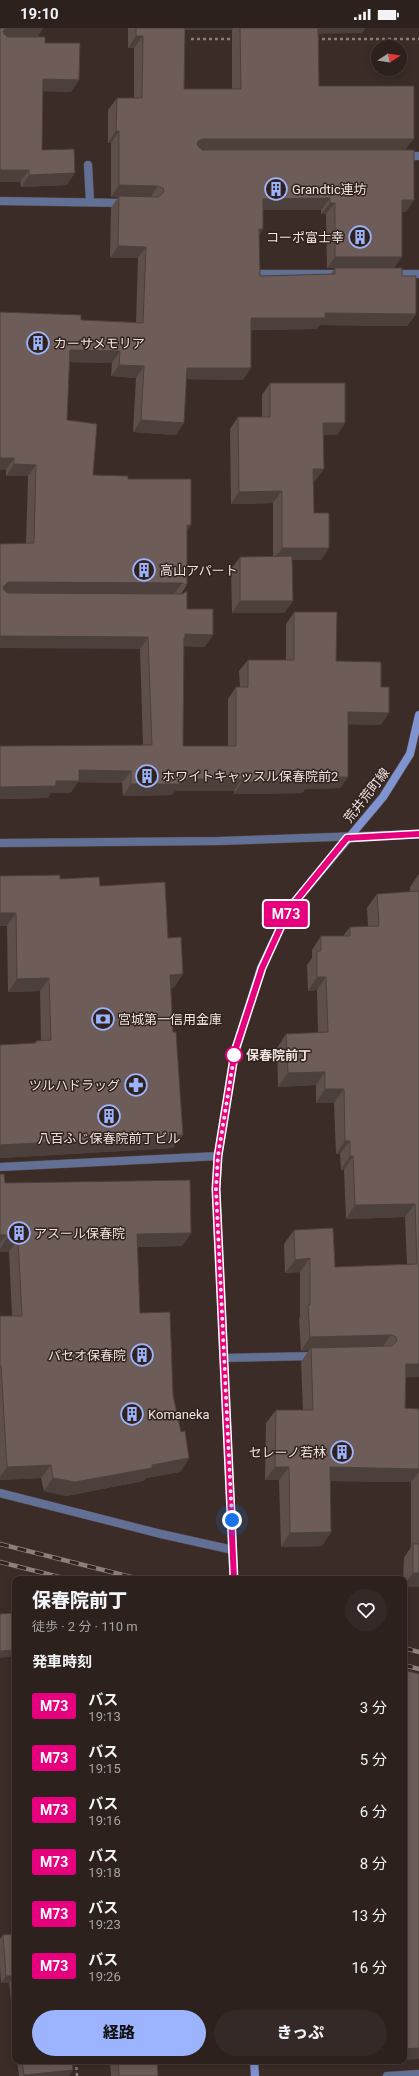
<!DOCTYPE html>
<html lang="ja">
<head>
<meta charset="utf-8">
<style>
  :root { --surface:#2c211d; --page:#342926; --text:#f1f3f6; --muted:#a6a3a4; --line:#483e3b; --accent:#9cb4fd }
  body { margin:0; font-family:Roboto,"Noto Sans JP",sans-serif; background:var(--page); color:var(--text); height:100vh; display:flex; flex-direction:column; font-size:15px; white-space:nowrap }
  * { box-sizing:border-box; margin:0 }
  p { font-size:13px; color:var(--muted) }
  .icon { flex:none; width:22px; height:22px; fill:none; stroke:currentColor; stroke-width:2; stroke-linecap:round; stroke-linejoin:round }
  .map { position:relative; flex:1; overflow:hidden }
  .panel { position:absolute; left:12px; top:1548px; width:395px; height:488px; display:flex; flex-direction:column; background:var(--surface); border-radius:8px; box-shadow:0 2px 10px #0003,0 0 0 1px var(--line) }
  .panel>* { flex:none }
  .badge { padding:0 8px; border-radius:3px; font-size:14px; line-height:26px }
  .needle { width:26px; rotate:78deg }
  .fabs { position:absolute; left:371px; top:12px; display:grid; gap:8px }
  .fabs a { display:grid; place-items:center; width:36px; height:36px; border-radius:50%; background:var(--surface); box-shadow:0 2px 10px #0003,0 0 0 1px var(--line); font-size:20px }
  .you { position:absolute; width:20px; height:20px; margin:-10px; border:3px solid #fff; border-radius:50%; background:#1a73e8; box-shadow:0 0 0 6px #1a73e833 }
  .map>.badge { position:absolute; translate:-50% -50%; box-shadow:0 0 0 2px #fff }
  h2 { padding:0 20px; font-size:15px; line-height:36px }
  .round { display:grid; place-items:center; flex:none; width:42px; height:42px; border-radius:21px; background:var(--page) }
  .headline { display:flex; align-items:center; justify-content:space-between; height:68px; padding:0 20px }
  h1 { font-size:19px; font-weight:800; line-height:30px }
  .primary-button { display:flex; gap:8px; margin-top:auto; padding:8px 20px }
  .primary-button a { flex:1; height:46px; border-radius:24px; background:var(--accent); color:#111; font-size:16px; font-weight:800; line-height:46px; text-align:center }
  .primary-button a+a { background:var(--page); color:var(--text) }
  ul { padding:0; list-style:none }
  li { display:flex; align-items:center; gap:12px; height:52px; padding:0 20px }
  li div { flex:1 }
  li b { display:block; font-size:15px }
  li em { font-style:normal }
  li .badge { min-width:44px; font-weight:700; text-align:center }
  .status { display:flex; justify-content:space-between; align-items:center; height:28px; padding:0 20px; background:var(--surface); direction:ltr }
  .status svg { height:11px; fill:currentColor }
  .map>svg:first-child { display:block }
</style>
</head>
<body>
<div class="status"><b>19:10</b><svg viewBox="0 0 49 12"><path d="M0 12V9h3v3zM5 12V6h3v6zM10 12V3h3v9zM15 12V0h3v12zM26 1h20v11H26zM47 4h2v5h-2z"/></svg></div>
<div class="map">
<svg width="419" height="2048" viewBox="0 0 419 2048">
  <rect width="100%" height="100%" fill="#3b2c27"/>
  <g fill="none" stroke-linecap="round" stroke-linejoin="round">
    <g stroke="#584945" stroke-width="9">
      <g id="service">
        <path d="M404,128h15"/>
        <path d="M88,137l2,37"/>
        <path d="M0,173l125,2"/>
        <path d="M261,246h79"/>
        <path d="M392,246h27"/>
        <path d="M224,1330l91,-2"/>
        <path d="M0,1465l161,41 72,16"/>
      </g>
    </g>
    <g stroke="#584945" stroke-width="9">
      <g id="minor">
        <path d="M0,1139l218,-11"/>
        <path d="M387,2048l32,-2"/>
      </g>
    </g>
    <g stroke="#584945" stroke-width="9">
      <path id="tertiary" d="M0,815l219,-2 200,-7"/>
    </g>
    <g stroke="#584945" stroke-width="9">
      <g id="secondary">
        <path d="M234,1551l-18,-390 2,-33 17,-105 26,-83 28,-59 94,-112 27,-43 9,-39"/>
        <path d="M254,2033l1,15"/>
      </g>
    </g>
    <g stroke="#8b7e7a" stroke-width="2.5" stroke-dasharray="3 3" stroke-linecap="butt">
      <path d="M191,11h44"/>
      <path d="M316,11h103"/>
      <path d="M76,2033l1,15"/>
    </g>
    <use href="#service" stroke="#637096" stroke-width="8"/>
    <use href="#minor" stroke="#637096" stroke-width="8"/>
    <use href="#tertiary" stroke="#637096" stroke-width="8"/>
    <use href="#secondary" stroke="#8094d1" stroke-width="8"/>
    <g stroke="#8d807c" stroke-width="4.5">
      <g id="rail">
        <path d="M0,1516l139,35"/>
        <path d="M0,1534l67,17"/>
        <path d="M404,1620l15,4"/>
        <path d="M404,1637l15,4"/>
      </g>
    </g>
    <use href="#rail" stroke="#31221e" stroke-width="3" stroke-dasharray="9" stroke-linecap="butt"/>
  </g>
  <g fill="#5e4f4b" fill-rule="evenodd">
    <path d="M0,0h43l-6,9 8,6 26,49 -28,-1 -1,59 25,35 -46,2z"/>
    <path d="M128,0h237l-3,5h-44l1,53 87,64 8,50 -8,12h-4l-8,56 8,8 14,38 -9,12 -87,-1 -4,4 -65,1 -8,50 -57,-1 -10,56 -43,-3 3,-54 -25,-2 1,-13 -43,-1 -2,58 26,55 35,4 59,52v54l-6,9 6,15 26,26 -9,12 -21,-1v100h45v-47l8,-12h4l-1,-16 9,-11h38v-36l8,-12 42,49 45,64 -33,-1v53l-8,11 -35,1 -3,4 -68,1v-3h-59l-3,4 -49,1 -1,-13 -44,-1 -8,11h-19l-3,5 -48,1 143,-54 -3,-96 -114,-106 2,-67h-22v-6h-6v-158l81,8 55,2 2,-64h-28l1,-50 7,-11h-7v-54h-3v-33l9,-12h17v-50h-6zM185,2h47v59h-48zM263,182h58v4h5l1,54h8l-5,7 -70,1 -1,-41 4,-6z"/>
    <path d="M270,355l75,40 -8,12h-14l-8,46h-2l1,32 15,35 -8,12h-29l1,41 -9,12h-52l-1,-44 9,-12h33v-54l-42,1 -1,-75 8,-12h24v-22z"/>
    <path d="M419,846v503h-13l-1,31 14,1v178h-15v-8h-1l1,-21 7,-11v-65l-81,-1 1,51 -9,14 -41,1 -2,-67h-14l1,-57 10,-13h27l-2,-48 8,-12 -8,1 -2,-32 1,-2v-45l-15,1 -1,-29 10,-14 41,37 72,-3 -2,-47 -59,2 -2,-49h-3l-1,-16h-4l-2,-51h-18v-18l-38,2 -1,-39 9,-14 32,-1 -1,-43 -9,1 -1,-26 5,-7v-8l9,-14h22l7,-9h18l-1,-19 10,-14 33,-2v-5z"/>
    <path d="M0,848l60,3 40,7 68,52 15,36 -9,13 -3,1 2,44 10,103 -10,13 -173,10v-113l34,-2 2,-2 5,-1 -1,-49 -32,1 -1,-66z"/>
    <path d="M0,1146l5,9 186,50 -9,13 -45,1 3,66 33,82 8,37 8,26 -9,14 -34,6 -3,3 -77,15 -22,-5 -3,-13 -41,2v-164h12l-3,-64h-9z"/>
    <path d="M15,1906v106l-6,-57h-8l-1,-16v-28l3,-4z"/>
    <path d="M17,2033h55l-3,15h-50z"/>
    <path d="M110,2033h47l1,15h-47z"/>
  </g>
  <g fill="#4c403d">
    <path d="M6,0h37l-6,10h-37l3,-7z"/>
    <path d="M179,0h54l-1,2h-55z"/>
    <path d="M313,0h52l-3,5 -53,1z"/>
    <path d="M136,8h7l-9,12h-6z"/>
    <path d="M43,51l36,1 -8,12 -36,-1z"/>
    <path d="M116,103h3l-8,12h-3z"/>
    <path d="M202,111h212l-9,11h-211l4,-9z"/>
    <path d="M0,142h29l-9,12h-20z"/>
    <path d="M75,145l-8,12 -46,2 8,-12z"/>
    <path d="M119,157l39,1 -8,12 -31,-2 -1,1h-7z"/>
    <path d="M330,170l-9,12h-66l8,-11z"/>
    <path d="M402,172h12l-8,12h-13z"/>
    <path d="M330,175h5l-9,11h-5z"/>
    <path d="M259,201h4l-8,12z"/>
    <path d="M118,218l28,1 -8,11h-28z"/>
    <path d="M335,229h67l-8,11h-67z"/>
    <path d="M325,285l91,1 -9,12 -87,-1 -4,4 -73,1 8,-12z"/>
    <path d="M70,322l50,1 -8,12 -50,-1z"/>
    <path d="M119,337l25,1 -8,12 -25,-2z"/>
    <path d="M187,340h64l-8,12 -65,-1z"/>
    <path d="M141,392l43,3 -8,12 -43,-3z"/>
    <path d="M323,395h22l-8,12h-22z"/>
    <path d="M0,430h14l-8,12h-6z"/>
    <path d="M14,436l22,1 -8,11h-22z"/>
    <path d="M313,441h11l-9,12h-10z"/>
    <path d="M282,463l-9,12 -42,1 8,-12z"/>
    <path d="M187,497h4l-8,12z"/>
    <path d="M282,520h47l-8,12h-48z"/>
    <path d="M8,554l174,1 -8,11h-174l3,-7z"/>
    <path d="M240,573h53l-9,12h-52z"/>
    <path d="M185,606l28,1 -9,12 -24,-1z"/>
    <path d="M0,608l148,1 -8,12 -140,-1z"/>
    <path d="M348,684l41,1 -8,12 -41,-1z"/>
    <path d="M79,742l52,1 -9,12 -44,-1 -8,11h-19l-3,5 -48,1v-12l56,-6z"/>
    <path d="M310,749h38l-8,11 -35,1 -3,4 -68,1 8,-12z"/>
    <path d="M180,751h62l-8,12h-59l-3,4 -49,1 8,-12z"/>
    <path d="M0,885h16l-9,13h-7z"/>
    <path d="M183,946l-9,13 -13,1 9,-13z"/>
    <path d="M317,949h9l-9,13 -9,1z"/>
    <path d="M49,950l-9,13 -32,1 9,-13z"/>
    <path d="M325,1044l-9,13 -38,2 10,-14z"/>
    <path d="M325,1061h19l-10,14h-18z"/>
    <path d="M183,1107l-10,13 -173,10v-13z"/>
    <path d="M345,1113h5l-10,13h-4z"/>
    <path d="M350,1128h3l-9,14h-3z"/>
    <path d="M415,1176l-10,13 -59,2 9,-14z"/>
    <path d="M191,1205l-9,13 -54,1 9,-13z"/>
    <path d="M0,1207h6l-6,8z"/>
    <path d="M6,1211h12l-9,13h-9v-3z"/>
    <path d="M310,1230l-10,14 -15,1 10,-13z"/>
    <path d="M391,1307l-9,13h-71l-2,2 -8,1 9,-14z"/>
    <path d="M406,1336h13v13l-23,1z"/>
    <path d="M189,1430l-9,14 -34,6 -3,3 -77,15 -22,-5 9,-13 99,-13z"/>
    <path d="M51,1437l-10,13 -41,2v-3l7,-10z"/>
    <path d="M275,1439h14l-10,13h-14z"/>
    <path d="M330,1439l89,2v3l-8,10 -91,-1z"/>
    <path d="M331,1504l-9,14 -41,1 9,-14z"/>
    <path d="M413,1545h6v14h-15v-2z"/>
    <path d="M15,1622v6l-15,2v-7z"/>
    <path d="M6,1948h8l-5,7h-8z"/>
    <path d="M419,2020v11l-15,1v-11z"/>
    <path d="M322,2033h45l-46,2z"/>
    <path d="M369,2033h27l-29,2z"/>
    <path d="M73,2042l-4,6h-46l1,-1z"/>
  </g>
  <g fill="#6d5c57" stroke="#4c403d">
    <path d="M0,0h6l-3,3 1,3 4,3h37v6h35l-1,37 -36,-1 -1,71 32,-1 1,24 -46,2v-5h-29z"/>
    <path d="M136,0h49l-1,61h57l-1,-61h78l1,58h95v53h-212l-4,2 -1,4 5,5h212v50h-12v57h-67v-54h-5v-5l-67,1v30h-4l1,47 75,-2v-6h67v8h14v38l-91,-1v5h-74v50h-64l-3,55 -43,-3 3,-54 -25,-1 1,-14 -50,-1 -3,70 30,4 -4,51 35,1v3h63v46h-4v60l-5,-2 -174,-1 -5,5 1,3 4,3 174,1 5,-3v18h26v26l-28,-1v4h-1l-1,108h53v-59h12v-27h46v-48h43l-1,49 45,1v25h8v26l-41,-1v65h-38v4l-68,1v-3h-62v5h-49v-13l-52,-1v11h-23v5l-56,1v-41l152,-1 -4,-108 -148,-1v-92l34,-1 2,-78 -22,-1v-6h-14v-146l81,3v5l62,3 3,-76 -28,-1 1,-50 39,1 6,-5 -1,-4 -5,-2 -39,-1v-54h-3l1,-33h25l1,-62h-7z"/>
    <path d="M270,355h75v40h-22l1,46h-11l1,44h15v35h-47v-57l-43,1 -1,-75h32z"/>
    <path d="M292,528l1,45h-53v-44z"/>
    <path d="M60,847v4l39,-2 1,9 65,-4 3,56 13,-1 2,37 -13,1 3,57h3l7,103 -183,10v-100l36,-2v-2l15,-1 -2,-62 -32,1 -1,-66h-16v-37z"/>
    <path d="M419,863v473h-13l-1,44 14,1v60l-89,-2 1,65 -41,1 -1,-66h-14l1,-57h37l-2,-62 81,-2 5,-5 -1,-4 -5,-2 -81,2 -2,-32h2v-47l-15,2 -1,-30 39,-2 2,39 82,-3 -2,-60 -60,1 -2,-49h-3v-15h-5l-1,-52h-19v-17l-37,1 -2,-39 42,-2 -2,-55h-9v-26h4v-15h29v-9l29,-1 -2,-32z"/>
    <path d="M0,1146h4l1,9 185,-3 1,53 -54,1 3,79 30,-1 3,83 8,37 4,-1 4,27 -37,7v3l-77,14 -22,-4 -2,-13 -44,2 -6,-101h-1v-50h22l-4,-77h-12v-4h-6z"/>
    <rect x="413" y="1516" width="6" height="29"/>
    <path d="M15,1585v37l-15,1v-37z"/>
    <path d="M404,1642l15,4v374l-15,1z"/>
    <path d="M15,1906v52l-1,-10h-8l-3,-41z"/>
    <path d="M22,2033h50l1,9 -49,5z"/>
    <path d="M118,2033h39l1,15h-39z"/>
  </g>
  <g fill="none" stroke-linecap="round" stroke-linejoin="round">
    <g stroke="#fff" stroke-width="9">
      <path id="line" d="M234,1551l-18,-390 2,-33 17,-105 27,-83 27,-59 58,-71 72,-4"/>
    </g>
    <use href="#line" stroke="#e6007e" stroke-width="6"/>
    <path stroke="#eee4e1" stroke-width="4" stroke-dasharray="0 7.2" d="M232,1492l-16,-331 2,-33 17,-105 -1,4"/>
  </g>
  <defs>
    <g id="building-ring" transform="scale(1.15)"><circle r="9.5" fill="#31221e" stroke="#9cb4fd" stroke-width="1.5"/><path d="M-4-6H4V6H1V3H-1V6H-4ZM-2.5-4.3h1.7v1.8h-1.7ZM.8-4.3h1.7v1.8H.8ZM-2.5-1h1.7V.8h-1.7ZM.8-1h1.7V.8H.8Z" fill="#9cb4fd"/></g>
    <g id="bank-ring" transform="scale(1.15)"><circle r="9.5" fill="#31221e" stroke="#9cb4fd" stroke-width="1.5"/><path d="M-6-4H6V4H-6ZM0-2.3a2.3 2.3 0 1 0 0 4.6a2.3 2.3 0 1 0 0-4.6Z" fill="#9cb4fd"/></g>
    <g id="pharmacy-ring" transform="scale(1.15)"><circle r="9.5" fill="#31221e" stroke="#9cb4fd" stroke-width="1.5"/><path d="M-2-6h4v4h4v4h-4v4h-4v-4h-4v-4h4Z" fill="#9cb4fd"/></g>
  </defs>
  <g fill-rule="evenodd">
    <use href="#building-ring" x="276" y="161"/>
    <use href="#building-ring" x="360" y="209"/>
    <use href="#building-ring" x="38" y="315"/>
    <use href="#building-ring" x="144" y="542"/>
    <use href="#building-ring" x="147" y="748"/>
    <use href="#bank-ring" x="103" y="991"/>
    <use href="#pharmacy-ring" x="136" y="1057"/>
    <use href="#building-ring" x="109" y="1088"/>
    <use href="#building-ring" x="19" y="1205"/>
    <use href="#building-ring" x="142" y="1327"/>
    <use href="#building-ring" x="132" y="1386"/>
    <use href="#building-ring" x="342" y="1424"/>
  </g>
  <circle fill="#fff" stroke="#e6007e" stroke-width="2" cx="234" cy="1027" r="8"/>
  <g text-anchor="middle" stroke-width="3" stroke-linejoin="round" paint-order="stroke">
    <g font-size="13" fill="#eee4e1" stroke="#31221e" text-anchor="start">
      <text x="292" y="166">Grandtic連坊</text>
      <text x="344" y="214" text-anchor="end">コーポ富士幸</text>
      <text x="54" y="320">カーサメモリア</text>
      <text x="160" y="547">高山アパート</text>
      <text x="162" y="753">ホワイトキャッスル保春院前2</text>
      <text x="118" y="996">宮城第一信用金庫</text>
      <text x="120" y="1062" text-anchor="end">ツルハドラッグ</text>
      <text x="109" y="1115" text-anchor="middle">八百ふじ保春院前丁ビル</text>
      <text x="34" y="1210">アスール保春院</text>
      <text x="126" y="1332" text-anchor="end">パセオ保春院</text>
      <text x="148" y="1391">Komaneka</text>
      <text x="326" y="1429" text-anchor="end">セレーノ若林</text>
    </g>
    <g font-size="13" fill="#eee4e1" stroke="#31221e">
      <text transform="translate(366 767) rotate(-52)" y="5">荒井荒町線</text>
    </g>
    <g font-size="13" font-weight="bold" fill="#eee4e1" stroke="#31221e" text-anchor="start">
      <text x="246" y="1032">保春院前丁</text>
    </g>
  </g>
</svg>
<div class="fabs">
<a><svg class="needle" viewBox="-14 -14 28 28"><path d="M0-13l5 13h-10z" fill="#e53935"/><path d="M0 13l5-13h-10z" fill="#a6a3a4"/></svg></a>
</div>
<div class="you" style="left:232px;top:1492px"></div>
<b class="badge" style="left:286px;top:886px;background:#e6007e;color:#fff">M73</b>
<section class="panel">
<div class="headline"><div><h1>保春院前丁</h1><p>徒歩 · 2 分 · 110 m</p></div><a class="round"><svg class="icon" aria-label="heart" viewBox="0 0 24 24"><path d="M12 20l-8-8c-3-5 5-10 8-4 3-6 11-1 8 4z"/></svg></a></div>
<h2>発車時刻</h2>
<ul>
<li><span class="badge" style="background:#e6007e;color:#fff">M73</span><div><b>バス</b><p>19:13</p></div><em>3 分</em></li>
<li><span class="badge" style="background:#e6007e;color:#fff">M73</span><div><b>バス</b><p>19:15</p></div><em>5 分</em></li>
<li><span class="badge" style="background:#e6007e;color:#fff">M73</span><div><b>バス</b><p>19:16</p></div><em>6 分</em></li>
<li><span class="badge" style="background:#e6007e;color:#fff">M73</span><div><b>バス</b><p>19:18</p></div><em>8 分</em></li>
<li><span class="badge" style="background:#e6007e;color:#fff">M73</span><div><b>バス</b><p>19:23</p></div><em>13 分</em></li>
<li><span class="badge" style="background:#e6007e;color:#fff">M73</span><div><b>バス</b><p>19:26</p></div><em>16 分</em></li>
</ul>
<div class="primary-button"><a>経路</a><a>きっぷ</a></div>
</section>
</div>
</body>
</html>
